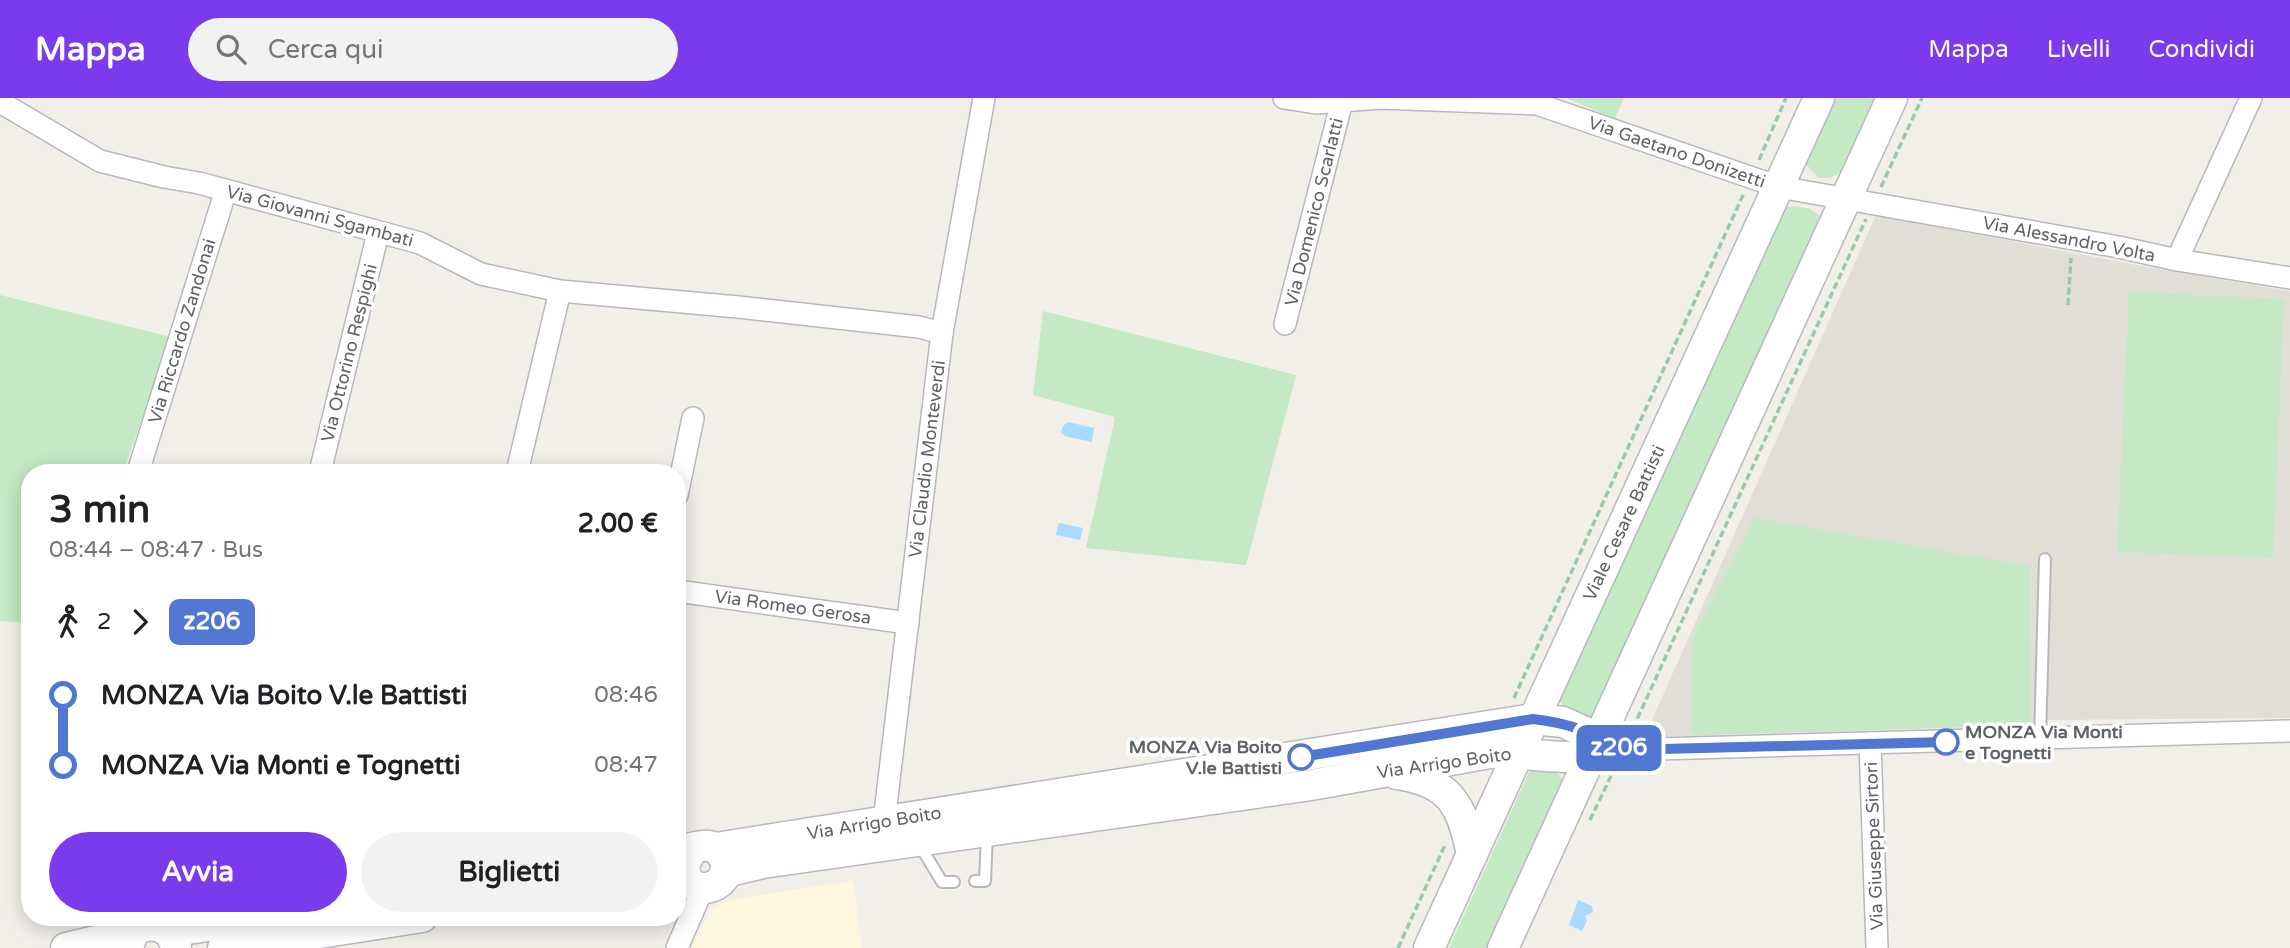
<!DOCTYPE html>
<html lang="it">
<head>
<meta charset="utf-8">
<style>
  :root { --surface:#fff; --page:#f2f2f2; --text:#202124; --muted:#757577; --accent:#7c3aed }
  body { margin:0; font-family:"Varela Round",sans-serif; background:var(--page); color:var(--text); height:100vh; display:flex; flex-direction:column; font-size:26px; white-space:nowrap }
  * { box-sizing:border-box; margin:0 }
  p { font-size:23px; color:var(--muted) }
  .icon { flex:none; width:38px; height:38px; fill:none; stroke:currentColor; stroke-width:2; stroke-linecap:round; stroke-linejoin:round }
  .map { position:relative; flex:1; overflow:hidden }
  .details { position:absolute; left:21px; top:366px; width:665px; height:462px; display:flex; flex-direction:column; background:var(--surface); border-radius:28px; box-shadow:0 4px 18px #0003 }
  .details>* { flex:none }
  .badge { padding:0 14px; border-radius:10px; font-size:24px; line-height:46px }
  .map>.badge { position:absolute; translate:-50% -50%; box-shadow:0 0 0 4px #fff }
  .legs { display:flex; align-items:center; gap:10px; height:77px; padding:0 28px; font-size:23px }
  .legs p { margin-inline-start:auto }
  .summary { display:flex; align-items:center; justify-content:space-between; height:119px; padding:0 28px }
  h1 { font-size:38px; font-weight:800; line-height:52px }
  .cta { display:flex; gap:14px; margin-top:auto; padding:14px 28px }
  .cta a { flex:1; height:80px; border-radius:42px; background:var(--accent); color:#fff; font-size:28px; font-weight:800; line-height:80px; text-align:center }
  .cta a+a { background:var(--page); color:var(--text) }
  ul { padding:0 28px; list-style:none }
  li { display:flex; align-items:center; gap:24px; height:70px; font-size:26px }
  li i { display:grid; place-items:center; width:10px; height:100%; margin:0 9px; background:currentColor }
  li i::after { content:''; width:18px; height:18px; margin:-9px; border:5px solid; border-radius:50%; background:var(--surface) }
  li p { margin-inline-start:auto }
  li:first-child i { background:linear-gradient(#0000 50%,currentColor 0) }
  li:last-child i { background:linear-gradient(currentColor 50%,#0000 0) }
  header { display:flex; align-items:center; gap:42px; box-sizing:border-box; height:98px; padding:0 35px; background:var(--accent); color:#fff }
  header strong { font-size:33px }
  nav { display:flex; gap:38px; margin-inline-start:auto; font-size:24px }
  .search { width:490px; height:63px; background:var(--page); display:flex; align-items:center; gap:18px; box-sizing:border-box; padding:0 24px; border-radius:38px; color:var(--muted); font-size:26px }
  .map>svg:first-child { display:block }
</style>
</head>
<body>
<header>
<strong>Mappa</strong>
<div class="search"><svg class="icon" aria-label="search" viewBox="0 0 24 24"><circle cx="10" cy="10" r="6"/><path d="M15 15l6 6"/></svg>Cerca qui</div>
<nav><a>Mappa</a><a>Livelli</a><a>Condividi</a></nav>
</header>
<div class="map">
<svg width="2290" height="850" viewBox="0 0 2290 850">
  <rect width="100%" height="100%" fill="#f1efe8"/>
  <path fill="#fef7e0" d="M853,783l9,67h-171l21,-39 16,-9z"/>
  <path fill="#e1ded6" d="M1876,117l271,52 143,24v427l-243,2 -6,5 -388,12 -1,-17z"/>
  <g fill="#c5e8c5">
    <path d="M1566,0h58l-9,21z"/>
    <path d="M1832,0h43l-34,74 -11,6h-11l-14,-14v-7z"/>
    <path d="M1787,108l21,2 14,9 -220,490 -10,10c-13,-3 -28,-3 -33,-18l220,-483z"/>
    <path d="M2129,194l155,7 -11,259 -156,-6z"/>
    <path d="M0,197l171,42 -48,135h-93v151l-30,-2z"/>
    <path d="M1043,213l253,64 -50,190 -160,-17 29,-131 -82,-22z"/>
    <path d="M1754,420l275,48 2,159 -340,10 2,-99z"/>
    <path d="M1531,670l23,2 14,14 -77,164h-42z"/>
  </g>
  <g fill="#aadaff">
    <path d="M1068,324l26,6 -2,14 -27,-6 -4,-4 2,-6z"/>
    <path d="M1059,425l24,5 -3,12 -24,-5z"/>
    <path d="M1578,802l14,6 1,6 -8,4 2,5 -5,10 -13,-6z"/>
  </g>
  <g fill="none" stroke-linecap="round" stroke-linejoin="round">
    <g stroke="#b5b8bc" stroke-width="14">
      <g id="lane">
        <path d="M2040,641l5,-180"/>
        <path d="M919,746l23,38h12"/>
        <path d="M975,783h10l2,-47"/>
      </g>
    </g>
    <g stroke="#b5b8bc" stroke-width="24">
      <g id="street">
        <path d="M1284,0l32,5 64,-5 157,6 242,83 340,60 58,13 113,18"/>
        <path d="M0,4l100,59 64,16 35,6 221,60 61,31 79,17 178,16 181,20 23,6"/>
        <path d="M2177,162l74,-162"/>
        <path d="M1285,226l57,-223"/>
        <path d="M138,374l88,-282"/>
        <path d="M320,374l58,-239"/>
        <path d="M517,374l43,-181"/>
        <path d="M677,397l16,-77"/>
        <path d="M677,493l231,32"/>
        <path d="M1870,645l7,205"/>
        <path d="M1623,652l667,-19"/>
        <path d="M884,724l58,-489 42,-235"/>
        <path d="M677,850l26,-60"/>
      </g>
    </g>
    <g stroke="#b6babf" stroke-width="33">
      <g id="secondary">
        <path d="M1397,676c54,8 65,31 75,81"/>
        <path d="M716,750l817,-129 30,3 60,28"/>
        <path d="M677,754c9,-2 18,-6 27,-6 7,-1 14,3 18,9 21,29 -36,52 -38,10l8,-16"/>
        <path d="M725,774l38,-9 548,-78 179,-32c38,-1 79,9 116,1"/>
        <path d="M169,834l95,-15"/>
        <path d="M66,850l67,-16"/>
        <path d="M128,850l5,-16c18,-13 39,-6 43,16"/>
        <path d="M223,850l199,-31"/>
        <path d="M1429,850l390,-850"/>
        <path d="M1503,850l389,-850"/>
      </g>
    </g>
    <g stroke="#9cc7a9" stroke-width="3.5" stroke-dasharray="7 3.5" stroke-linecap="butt">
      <path d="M1759,62l27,-62"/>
      <path d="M1881,89l41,-89"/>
      <path d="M2068,207l3,-47"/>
      <path d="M1514,600l230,-505"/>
      <path d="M1633,630l233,-509"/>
      <path d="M1590,722l21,-44"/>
      <path d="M1398,850l47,-103"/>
    </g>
    <use href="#lane" stroke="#fff" stroke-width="10"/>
    <use href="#street" stroke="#fff" stroke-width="21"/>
    <use href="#secondary" stroke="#fff" stroke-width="30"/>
  </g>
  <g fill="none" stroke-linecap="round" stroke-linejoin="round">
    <g stroke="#fff" stroke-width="16">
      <path id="line-1" d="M1301,659l232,-38c37,4 57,13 90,31l323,-8"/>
    </g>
    <use href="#line-1" stroke="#5177d2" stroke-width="10"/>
  </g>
  <g fill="#fff" stroke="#5177d2" stroke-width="3.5">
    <circle cx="1946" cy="644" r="12"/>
    <circle cx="1301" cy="659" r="12"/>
  </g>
  <g text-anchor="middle" stroke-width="7" stroke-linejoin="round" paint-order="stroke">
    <g font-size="18" fill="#5f6368" stroke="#fff">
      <text transform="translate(1677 54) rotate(19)" y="6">Via Gaetano Donizetti</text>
      <text transform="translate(1314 114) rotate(-76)" y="6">Via Domenico Scarlatti</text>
      <text transform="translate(320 118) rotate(15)" y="6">Via Giovanni Sgambati</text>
      <text transform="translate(2069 141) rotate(11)" y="6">Via Alessandro Volta</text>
      <text transform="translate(182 233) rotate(-73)" y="6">Via Riccardo Zandonai</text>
      <text transform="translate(349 255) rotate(-76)" y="6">Via Ottorino Respighi</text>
      <text transform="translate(927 361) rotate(-83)" y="6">Via Claudio Monteverdi</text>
      <text transform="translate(1624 425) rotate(-65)" y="6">Viale Cesare Battisti</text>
      <text transform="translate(793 509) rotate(8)" y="6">Via Romeo Gerosa</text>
      <text transform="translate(1444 665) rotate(-8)" y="6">Via Arrigo Boito</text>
      <text transform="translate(874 725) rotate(-9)" y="6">Via Arrigo Boito</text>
      <text transform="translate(1874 748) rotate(-92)" y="6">Via Giuseppe Sirtori</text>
    </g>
    <g font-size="18" font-weight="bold" fill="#5f6368" stroke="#fff" text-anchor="start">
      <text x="1965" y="640">MONZA Via Monti<tspan x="1965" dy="21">e Tognetti</tspan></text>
      <text x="1282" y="655" text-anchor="end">MONZA Via Boito<tspan x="1282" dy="21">V.le Battisti</tspan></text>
    </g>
  </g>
</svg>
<b class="badge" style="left:1619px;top:650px;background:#5177d2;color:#fff">z206</b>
<section class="details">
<div class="summary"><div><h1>3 min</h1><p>08:44 – 08:47 · Bus</p></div><b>2.00 €</b></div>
<div class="legs"><svg class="icon" aria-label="walk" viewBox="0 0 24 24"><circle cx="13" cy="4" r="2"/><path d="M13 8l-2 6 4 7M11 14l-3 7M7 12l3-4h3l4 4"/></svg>2<svg class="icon" aria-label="forward" viewBox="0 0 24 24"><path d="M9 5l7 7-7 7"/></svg><b class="badge" style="background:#5177d2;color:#fff">z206</b></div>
<ul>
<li><i style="color:#5177d2"></i><b>MONZA Via Boito V.le Battisti</b><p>08:46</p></li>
<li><i style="color:#5177d2"></i><b>MONZA Via Monti e Tognetti</b><p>08:47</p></li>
</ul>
<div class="cta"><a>Avvia</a><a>Biglietti</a></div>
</section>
</div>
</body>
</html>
